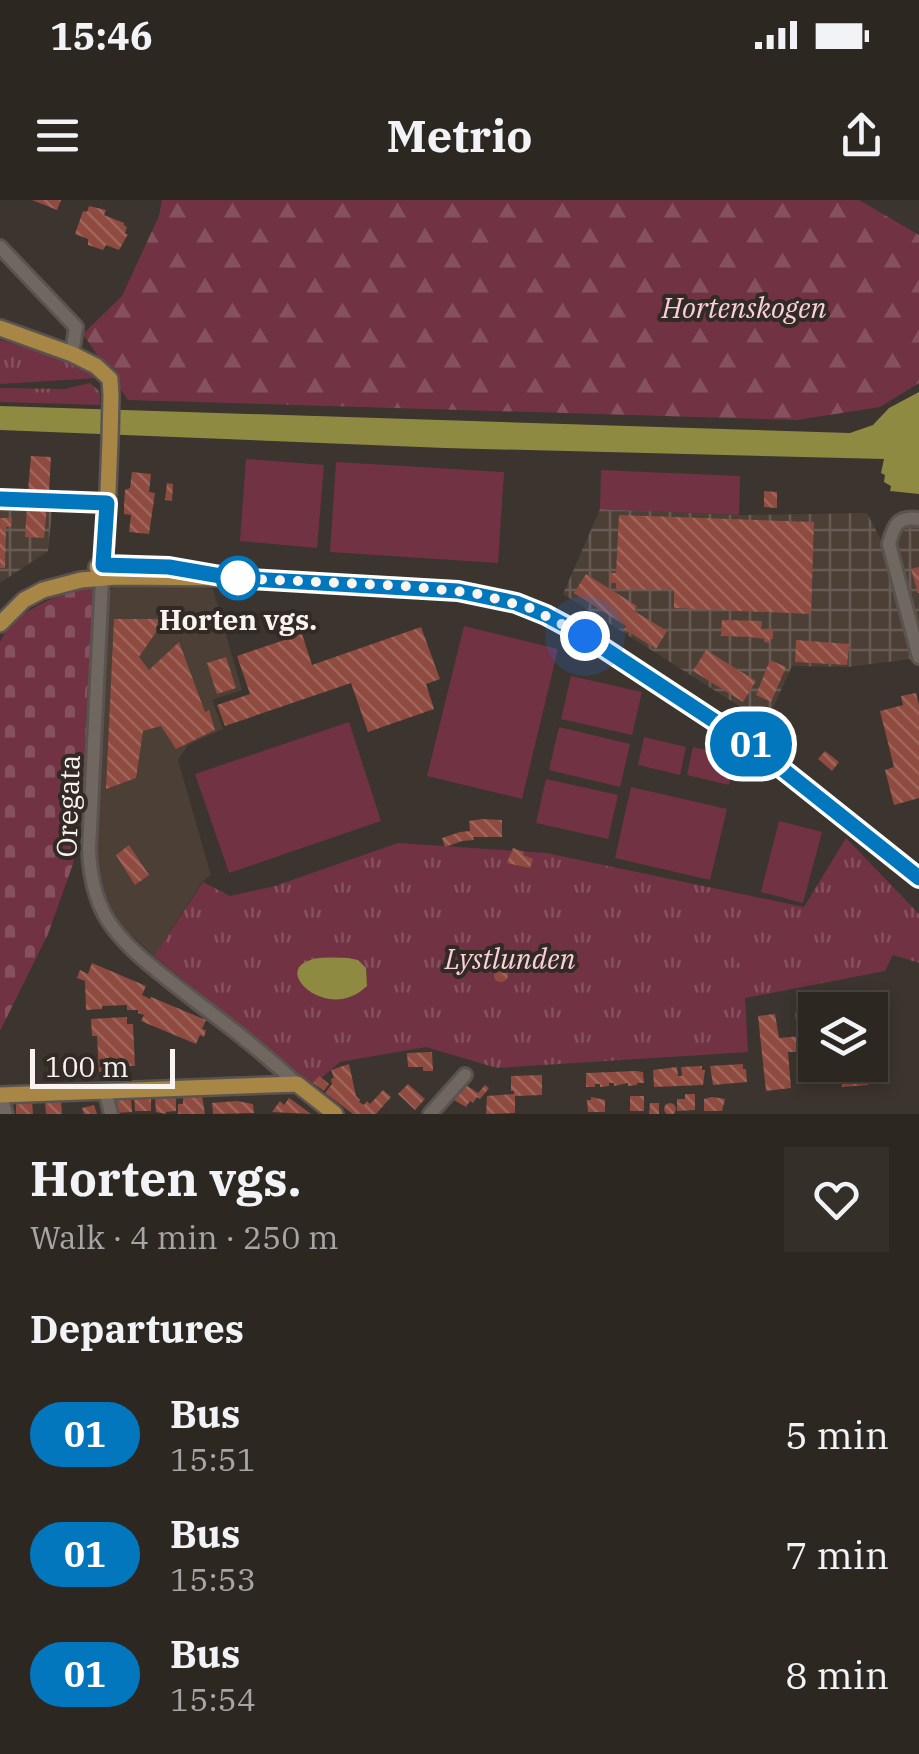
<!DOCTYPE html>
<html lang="en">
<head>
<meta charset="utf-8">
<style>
  :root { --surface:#2d2722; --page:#352f2a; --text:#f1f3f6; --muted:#a7a5a5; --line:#484440 }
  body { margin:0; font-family:"IBM Plex Serif",serif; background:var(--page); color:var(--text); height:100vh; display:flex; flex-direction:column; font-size:38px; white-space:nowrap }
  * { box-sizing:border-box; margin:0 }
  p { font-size:32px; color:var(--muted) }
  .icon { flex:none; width:55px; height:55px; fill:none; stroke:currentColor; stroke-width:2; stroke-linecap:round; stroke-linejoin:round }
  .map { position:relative; height:914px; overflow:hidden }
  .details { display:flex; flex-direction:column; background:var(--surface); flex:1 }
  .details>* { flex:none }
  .badge { padding:0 20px; border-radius:32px; font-size:35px; line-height:65px }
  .buttons { position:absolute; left:798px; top:792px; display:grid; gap:20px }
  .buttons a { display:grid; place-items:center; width:90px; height:90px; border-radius:0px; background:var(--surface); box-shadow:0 5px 15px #0003,0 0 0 2px var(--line); font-size:50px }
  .scale { position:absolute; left:30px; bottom:25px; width:145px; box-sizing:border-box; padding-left:10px; border:5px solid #f9f4f0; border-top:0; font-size:28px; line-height:35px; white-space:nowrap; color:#f9f4f0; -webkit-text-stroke:8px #312a25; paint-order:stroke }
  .you { position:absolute; width:50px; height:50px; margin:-25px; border:8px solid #fff; border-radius:50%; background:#1a73e8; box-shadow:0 0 0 15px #1a73e833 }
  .map>.badge { position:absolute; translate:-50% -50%; box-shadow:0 0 0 5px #fff }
  h2 { padding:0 30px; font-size:38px; line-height:90px }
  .round { display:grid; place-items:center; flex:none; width:105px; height:105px; border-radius:0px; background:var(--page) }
  .head { display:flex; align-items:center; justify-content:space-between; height:170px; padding:0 30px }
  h1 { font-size:48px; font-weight:700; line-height:75px }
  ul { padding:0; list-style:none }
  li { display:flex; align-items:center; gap:30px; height:120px; padding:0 30px }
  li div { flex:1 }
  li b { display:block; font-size:38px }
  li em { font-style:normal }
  li .badge { min-width:110px; font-weight:700; text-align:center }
  .status { display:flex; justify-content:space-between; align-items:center; height:70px; padding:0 50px; background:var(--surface); direction:ltr }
  .status svg { height:28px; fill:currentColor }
  header { display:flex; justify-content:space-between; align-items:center; height:130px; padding:0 30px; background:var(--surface); font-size:45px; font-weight:700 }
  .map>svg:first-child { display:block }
</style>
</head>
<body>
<div class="status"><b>15:46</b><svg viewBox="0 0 49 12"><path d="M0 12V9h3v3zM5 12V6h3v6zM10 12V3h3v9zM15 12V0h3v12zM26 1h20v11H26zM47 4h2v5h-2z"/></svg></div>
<header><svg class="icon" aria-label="menu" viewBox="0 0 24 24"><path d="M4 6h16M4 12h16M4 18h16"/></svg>Metrio<svg class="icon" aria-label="share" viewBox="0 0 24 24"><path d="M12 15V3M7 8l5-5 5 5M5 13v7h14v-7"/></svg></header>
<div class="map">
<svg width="919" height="914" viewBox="0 0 919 914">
  <defs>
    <pattern id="industrial-grid" width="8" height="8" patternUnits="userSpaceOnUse" patternTransform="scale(2.5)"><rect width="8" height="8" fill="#4c3f36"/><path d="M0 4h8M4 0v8" fill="none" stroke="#675b53"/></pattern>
    <pattern id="grass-tufts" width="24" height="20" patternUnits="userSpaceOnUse" patternTransform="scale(2.5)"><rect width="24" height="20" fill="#713343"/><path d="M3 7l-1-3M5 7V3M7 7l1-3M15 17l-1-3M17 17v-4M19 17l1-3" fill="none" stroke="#86515e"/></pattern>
    <pattern id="forest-firs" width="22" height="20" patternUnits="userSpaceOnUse" patternTransform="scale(2.5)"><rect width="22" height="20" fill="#713343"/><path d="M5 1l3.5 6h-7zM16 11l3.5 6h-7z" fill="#86515e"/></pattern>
    <pattern id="cemetery-stones" width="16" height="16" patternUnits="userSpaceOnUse" patternTransform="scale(2.5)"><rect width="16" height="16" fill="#713343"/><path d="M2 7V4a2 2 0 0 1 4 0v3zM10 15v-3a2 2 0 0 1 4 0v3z" fill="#86515e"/></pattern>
    <pattern id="building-back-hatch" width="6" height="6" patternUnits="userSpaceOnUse" patternTransform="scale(2.5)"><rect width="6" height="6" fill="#8f4b40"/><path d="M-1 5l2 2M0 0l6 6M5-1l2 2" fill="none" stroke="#a0665c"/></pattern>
  </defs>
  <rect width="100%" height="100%" fill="#3c342e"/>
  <path fill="#4c3f36" d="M129,383l84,6 29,101 -30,10 11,29 -35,16 -10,15 33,115 -9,7 -48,74 -31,-29 -12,-19 -10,-26 -6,-30 10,-255 11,-13z"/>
  <g fill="url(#industrial-grid)">
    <path d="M0,299l53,2 -5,50 -48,32z"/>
    <path d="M600,309l139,6 128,-2 15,29 37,-20v136l-71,9 -56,-1 -26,57 -203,-129z"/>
  </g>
  <g fill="url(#grass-tufts)">
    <path d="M0,140c24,7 84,18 97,38l-97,6z"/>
    <path d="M90,183l10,9v13l-100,-3v-14l65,1z"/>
    <path d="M846,638l73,76v49l-26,-8 -8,16 -140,27 3,54 -251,16 -71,-21 -86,15 -27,23 -159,-129 49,-74 27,14 45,-10 123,-43 148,10 258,54z"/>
  </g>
  <path fill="url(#forest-firs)" d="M162,0h697l60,35v148l-39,24 -83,13 -669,-20 -45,-66 39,-38 37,-80z"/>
  <path fill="url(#cemetery-stones)" d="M85,386l8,2 3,6 -9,104 -3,91 -11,75 -25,70 -48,97v-389c15,-32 55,-45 85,-56z"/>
  <g fill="#713343">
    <path d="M246,259l78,6 -7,83 -77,-7z"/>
    <path d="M336,262l168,10 -6,91 -168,-11z"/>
    <path d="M601,270l139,6 -1,39 -139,-6z"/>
    <path d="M464,426l94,23 -36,150 -95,-23z"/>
    <path d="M571,476l71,16 -10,43 -71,-16z"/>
    <path d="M349,522l32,99 -152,52 -34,-99z"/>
    <path d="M559,527l71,17 -10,43 -71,-17z"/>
    <path d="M644,537l42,10 -6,28 -42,-10z"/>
    <path d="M693,547l42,9 -6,29 -42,-10z"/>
    <path d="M546,579l72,16 -10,44 -72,-16z"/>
    <path d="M631,587l96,22 -17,71 -95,-22z"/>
    <path d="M779,621l43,11 -19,71 -42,-11z"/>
    <path d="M740,727l20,26 -18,14 -20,-27z"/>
  </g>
  <g fill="#8f8a42">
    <path d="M919,192v102l-29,-3 1,-5 -7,-4 1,-7 -4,-2 3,-14 -439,-11 -445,-18v-24l850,27 23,-8 16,-17z"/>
    <path d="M348,758l10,2 8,8 1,18c-38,37 -93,-13 -59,-25 11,-5 28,-3 40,-3z"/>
  </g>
  <g fill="url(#building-back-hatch)">
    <path d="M32,0h29l-4,10z"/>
    <path d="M89,6l17,4 -2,5 20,8v2l3,2 -2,7h3l-9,16 -13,-5 -3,5 -15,-5v-6l-13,-5 8,-23 4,1z"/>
    <path d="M31,256l20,1 -2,35 -21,-2z"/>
    <path d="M132,272l19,2 -2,18 6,1 -6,41 -20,-2 2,-17 -7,-1v-8l1,-16 5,-2z"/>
    <path d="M167,283l6,1 -1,17 -7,-1z"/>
    <path d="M764,291l13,1v16l-13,-1z"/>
    <path d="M27,306l20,1 -3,31 -19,-1z"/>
    <path d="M619,315l195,7 -3,92 -137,-6v-18l-58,-1v-6h-6v-10h6z"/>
    <path d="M0,318h12l-1,9h-5l-1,41h-5z"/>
    <path d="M919,367v26h-1l-7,-24z"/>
    <path d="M586,374l51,32 -3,5 33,20 -11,18 -32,-20 2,-3 -52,-33z"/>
    <path d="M114,419h51l-26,38 10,13 30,-28 26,70 4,-2 6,20 -39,19 -15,-23 -18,5 -7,47 -30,11z"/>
    <path d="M722,420l40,1 -1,9h12v9h-3l-1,4 -5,-1v-3l-13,-2 -30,-1z"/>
    <path d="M421,427l19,52 -14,5 8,25 -66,23 -17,-49 -126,43 -8,-21 33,-11 -13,-38 65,-22 10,31z"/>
    <path d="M796,440l53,4 -2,21 -52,-3z"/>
    <path d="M706,450l50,31 -13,21 -50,-31z"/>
    <path d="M226,457l10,31 -19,6 -10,-31z"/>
    <path d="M770,460l16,7 -15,35 -15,-7z"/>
    <path d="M916,493l3,12v93l-25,7 -9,-35 9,-3 -14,-56 23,-6 -2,-9z"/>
    <path d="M825,551l14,11 -7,9 -14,-12z"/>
    <path d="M482,619l20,1v17h-29l1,3 -12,1 -17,6 -3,-9 18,-6 10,-1 -1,-10z"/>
    <path d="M129,645l20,30 -14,10 -19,-30z"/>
    <path d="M513,648l11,4 -1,3 10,4 -3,9 -23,-5z"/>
    <path d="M92,763l54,23 -4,9 8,4 1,-2 55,23 -4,9 4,1 -2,7 -4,-2 -4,9 -55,-23 3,-6 -6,-2v-3h-11v-5l-25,1v3l-16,1 -1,-29 -8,-3 3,-8 8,4z"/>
    <circle cx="501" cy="775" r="7"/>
    <path d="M815,810v42h-27l3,36 -25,3 -8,-75 17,-2 4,24 23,-2 -1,-14h-5l-1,-9z"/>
    <path d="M127,817v7h6l2,42h-6v7l-30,-1 -2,-36h-5l-1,-17z"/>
    <path d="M432,852l1,19h-10v-4h-15l-1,-14z"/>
    <path d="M349,864l7,32 4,4 -1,2 5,3 3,-4 3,3 13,-14 8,7 -15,17h-23l-28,-21 7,-9 -1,-5 3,-1 -3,-8z"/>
    <path d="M743,864v5h3l1,13 -34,3 -3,-19z"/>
    <path d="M841,865h25l2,20 -26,2z"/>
    <path d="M702,866v4h3l-2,15 -49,2 -1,-17 24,-3 1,9h4l-1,-9z"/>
    <path d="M636,871l7,1 1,11h-7v2l-9,1v-3l-14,3v-3h-5v3l-9,1v-3h-5v3h-9v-14z"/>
    <path d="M542,875v20l-27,1v17l-29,1 1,-18 27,-2v-3h-3v-15z"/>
    <path d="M319,876l10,8 -5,7 -11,-8z"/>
    <path d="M408,884l17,15 -10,11 -17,-16z"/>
    <path d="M464,884l14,9 7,-8 4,3 -9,11 -3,-2 -4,6 -3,-2 -4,6 -12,-7z"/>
    <path d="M685,894h10v16l-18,1v-12h8z"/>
    <path d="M176,896v15l-10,1v2l-10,-2 -1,-15z"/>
    <path d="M202,896l3,18h-27v-10h5v-7z"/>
    <rect x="630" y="896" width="14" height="15"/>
    <path d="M131,897l1,15 -17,1 -2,-15z"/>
    <path d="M134,897h17v14h-16z"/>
    <path d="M591,897l14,3v12h-17l-1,-12h4z"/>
    <path d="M712,897l13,2 -3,12h-18v-12z"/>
    <path d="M289,898l10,7 12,9 -39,-2 8,-11 4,4z"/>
    <path d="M61,899l1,15h-16l-1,-14z"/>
    <path d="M32,900l1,14h-17v-13z"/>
    <path d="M237,901l16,3 1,9 -41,1 -1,-11z"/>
    <path d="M650,903h9v11h-10z"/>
    <circle cx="670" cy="909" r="6"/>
    <path d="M94,905l3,9h-13l-2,-6z"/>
  </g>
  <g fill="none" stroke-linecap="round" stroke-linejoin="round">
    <g stroke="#5b534f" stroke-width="18">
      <g id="minor">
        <path d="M0,47l76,80 -4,27"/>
        <path d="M0,299l107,4"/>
        <path d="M919,319c-21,-3 -25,6 -30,25l30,113"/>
        <path d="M102,378l-13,271c1,28 7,57 25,80 20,26 50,47 75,67 37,28 74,56 108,88"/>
        <path d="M105,890l6,24"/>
        <path d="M1,895l5,19"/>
        <path d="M430,914l35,-39"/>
      </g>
    </g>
    <g stroke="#5b534f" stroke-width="20">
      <g id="major">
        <path d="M0,128l72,26 24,12 14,13 1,16 -1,45 -4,103 -4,35"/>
        <path d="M97,367l21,-3 60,5"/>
        <path d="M0,424l24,-24 19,-10 38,-10 36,-3 115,1 172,9 70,6 27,6 29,9 32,15 168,107 53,38 136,110"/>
        <path d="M0,895l297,-11 38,30"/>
      </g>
    </g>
    <use href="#minor" stroke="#706761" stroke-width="12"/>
    <use href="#major" stroke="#a88646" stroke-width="15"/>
  </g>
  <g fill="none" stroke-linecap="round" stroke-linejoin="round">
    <g stroke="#fff" stroke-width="22">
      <path id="line" d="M0,299l107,4 -4,62 66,2 63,11 226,13 58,12 30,12 39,21 172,113 162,129"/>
    </g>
    <use href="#line" stroke="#0277bd" stroke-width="15"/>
    <path stroke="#f9f4f0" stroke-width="10" stroke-dasharray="0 18" d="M238,378h-6l172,8 70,7 56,15 55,28"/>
  </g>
  <circle fill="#fff" stroke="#0277bd" stroke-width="5" cx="238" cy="378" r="20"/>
  <g text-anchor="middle" stroke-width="8" stroke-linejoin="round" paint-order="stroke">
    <g font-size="28" font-style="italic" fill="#fbd0d8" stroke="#312a25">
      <text x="744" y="118">Hortenskogen</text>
      <text x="510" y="769">Lystlunden</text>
    </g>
    <g font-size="28" font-weight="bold" fill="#f9f4f0" stroke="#312a25">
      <text x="238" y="430">Horten vgs.</text>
    </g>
    <g font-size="28" fill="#f9f4f0" stroke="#312a25">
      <text transform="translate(68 606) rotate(-88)" y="10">Oregata</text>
    </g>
  </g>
</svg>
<div class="buttons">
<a><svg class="icon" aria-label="layers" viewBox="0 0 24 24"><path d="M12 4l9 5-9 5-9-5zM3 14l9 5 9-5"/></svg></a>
</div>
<div class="scale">100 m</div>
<div class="you" style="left:585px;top:436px"></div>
<b class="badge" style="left:751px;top:544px;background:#0277bd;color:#fff">01</b>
</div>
<section class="details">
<div class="head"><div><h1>Horten vgs.</h1><p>Walk · 4 min · 250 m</p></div><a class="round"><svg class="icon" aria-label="heart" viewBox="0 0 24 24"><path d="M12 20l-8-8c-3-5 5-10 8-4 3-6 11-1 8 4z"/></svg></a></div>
<h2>Departures</h2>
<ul>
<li><span class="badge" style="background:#0277bd;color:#fff">01</span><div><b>Bus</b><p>15:51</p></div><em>5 min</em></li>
<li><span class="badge" style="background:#0277bd;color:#fff">01</span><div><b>Bus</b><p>15:53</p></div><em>7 min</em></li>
<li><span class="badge" style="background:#0277bd;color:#fff">01</span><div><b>Bus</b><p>15:54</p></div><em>8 min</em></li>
</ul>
</section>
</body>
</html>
